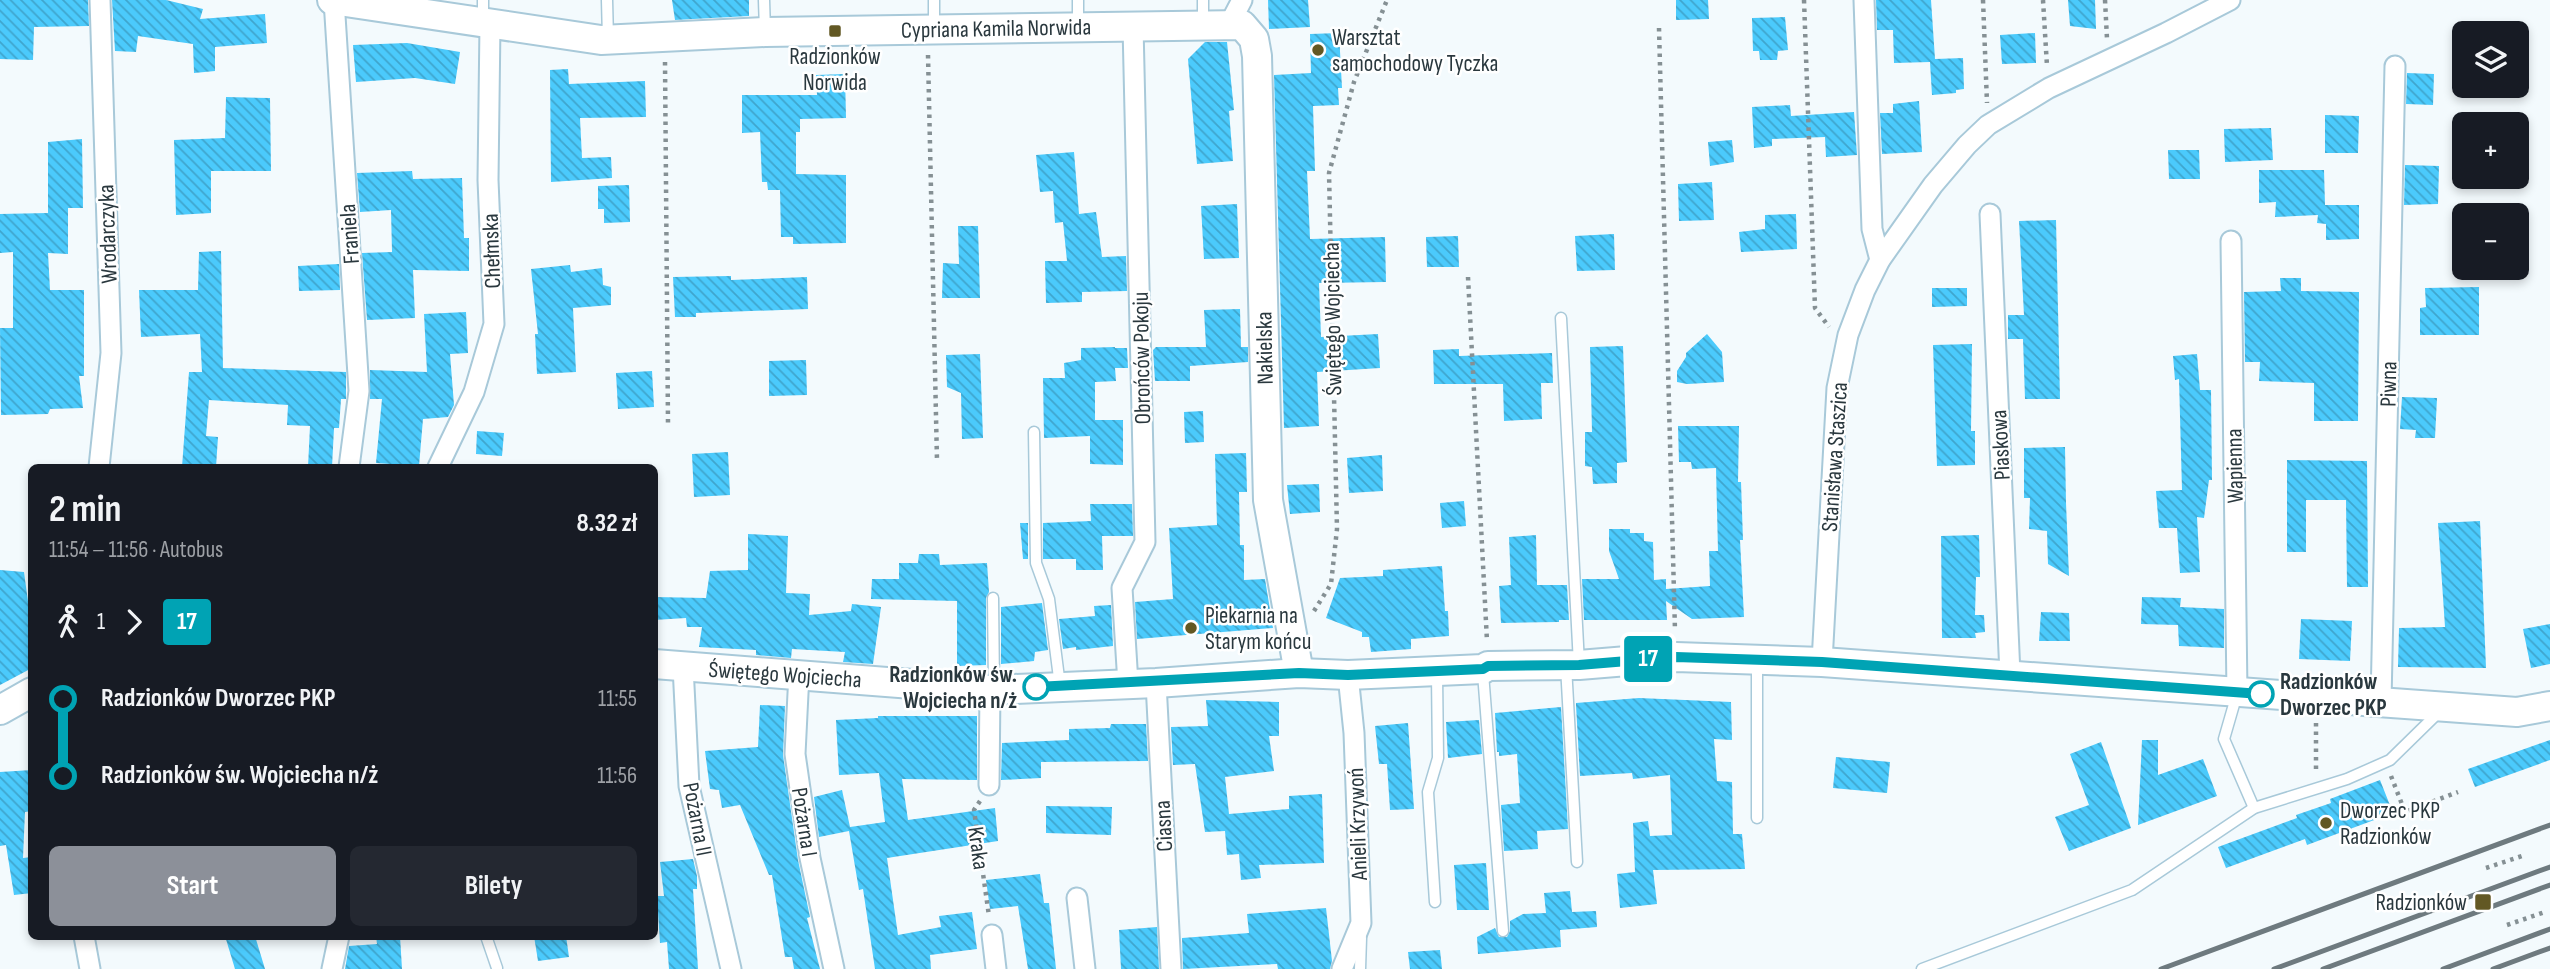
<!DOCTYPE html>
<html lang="pl">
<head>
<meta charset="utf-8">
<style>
  :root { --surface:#171b24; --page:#242831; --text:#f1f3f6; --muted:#9ea1a6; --accent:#8c9099 }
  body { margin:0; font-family:"Sofia Sans Condensed",sans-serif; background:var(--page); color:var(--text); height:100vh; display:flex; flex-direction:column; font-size:26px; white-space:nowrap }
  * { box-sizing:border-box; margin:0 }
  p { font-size:23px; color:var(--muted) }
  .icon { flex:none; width:38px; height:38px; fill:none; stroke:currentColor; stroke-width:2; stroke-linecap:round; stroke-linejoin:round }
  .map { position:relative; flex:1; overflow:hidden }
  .drawer { position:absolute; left:28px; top:464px; width:630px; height:476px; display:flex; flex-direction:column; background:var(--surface); border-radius:10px; box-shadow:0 4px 10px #0003 }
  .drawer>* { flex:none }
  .badge { padding:0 14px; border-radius:5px; font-size:24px; line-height:46px }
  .fabs { position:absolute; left:2452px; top:21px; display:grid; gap:14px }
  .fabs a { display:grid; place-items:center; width:77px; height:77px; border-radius:10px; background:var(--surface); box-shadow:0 4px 10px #0003; font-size:35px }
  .map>.badge { position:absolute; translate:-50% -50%; box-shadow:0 0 0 4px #fff }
  .legs { display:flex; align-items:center; gap:10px; height:77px; padding:0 21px; font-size:23px }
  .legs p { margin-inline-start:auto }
  .summary { display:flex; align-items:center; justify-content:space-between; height:119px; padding:0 21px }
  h1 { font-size:38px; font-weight:700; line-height:52px }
  .cta { display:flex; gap:14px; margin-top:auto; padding:14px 21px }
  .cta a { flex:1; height:80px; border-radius:10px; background:var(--accent); color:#fff; font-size:28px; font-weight:700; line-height:80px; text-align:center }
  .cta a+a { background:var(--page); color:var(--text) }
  ul { padding:0 21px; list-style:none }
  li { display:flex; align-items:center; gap:24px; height:77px; font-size:26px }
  li i { display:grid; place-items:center; width:10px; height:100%; margin:0 9px; background:currentColor }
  li i::after { content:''; width:18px; height:18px; margin:-9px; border:5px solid; border-radius:50%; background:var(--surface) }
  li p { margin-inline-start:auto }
  li:first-child i { background:linear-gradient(#0000 50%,currentColor 0) }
  li:last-child i { background:linear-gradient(currentColor 50%,#0000 0) }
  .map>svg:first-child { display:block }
</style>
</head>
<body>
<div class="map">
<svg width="2550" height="969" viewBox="0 0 2550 969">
  <defs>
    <pattern id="building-back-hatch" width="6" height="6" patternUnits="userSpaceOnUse" patternTransform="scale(1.75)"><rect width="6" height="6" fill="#4bcafc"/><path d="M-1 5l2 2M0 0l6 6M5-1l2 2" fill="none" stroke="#3fa5cd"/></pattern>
  </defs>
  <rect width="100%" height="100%" fill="#f3fafd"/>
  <g fill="url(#building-back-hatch)">
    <path d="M0,0h88l1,26 -55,1 -1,33 -33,-1z"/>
    <path d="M112,0h54l37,9 -3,10 65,-5 2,29 -52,4v24l-21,2 -1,-29 -55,-8 -2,16 -21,-1z"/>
    <path d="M672,0h77v16l-74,4z"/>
    <path d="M1268,0h40l2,27 -41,2z"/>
    <path d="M1676,0h32l1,19 -33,1z"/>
    <path d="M1876,0h55l4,59 28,-1 1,31 -8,1v3l-24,2 -2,-33 -36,1 -1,-33h-16z"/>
    <path d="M2068,0h27l1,29 -26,-3z"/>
    <path d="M1785,17l3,33 -10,1 -1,9h-17l-1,-9h-6l-1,-33z"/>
    <path d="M1339,33l3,55h-4l1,17 -26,1 2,65h-8l3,68 75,-2 1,45 -67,1 2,54 57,-3 2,34 -63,4 2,54 -35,2 -10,-353 37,-2 -1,-39z"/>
    <path d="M2035,33l1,30 -34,1 -2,-29z"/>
    <path d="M1205,42h22l7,68 -5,1 4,50 -36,3 -9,-105z"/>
    <path d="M407,43l53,9 -5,32 -40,-6 -59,4 -3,-37z"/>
    <path d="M568,69l1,15 76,-3 1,36 -66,1 2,40 29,-1 1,21 -61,4 -1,-112z"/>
    <path d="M2407,73l27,1 -1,31 -27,-1z"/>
    <path d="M845,74l1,44 -46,1v13h-4v42l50,1v68l-53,1v-7h-12l-1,-47h-12l-1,-8h-5l-2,-50 -18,1v-38h75l-1,-20z"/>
    <path d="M226,97l44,1 1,73h-60v42l-35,2 -2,-75 51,-2z"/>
    <path d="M1919,101l3,51 -40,2 -2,-41h13v-9z"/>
    <path d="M1790,105l1,11 63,-4 3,43 -31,2 -1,-20 -53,2v7l-18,2 -2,-41z"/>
    <path d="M2325,115l34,1 -1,37h-33z"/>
    <path d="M2271,128l2,32 -48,2 -1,-33z"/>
    <path d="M82,139l1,69h-15v46l-20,-1 2,37h34v86h-5l4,32 -33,1 -2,5 -47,1 -1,-87h13v-76l-13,1v-39l48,-1v-71z"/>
    <path d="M1732,140l2,22 -24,4 -2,-24z"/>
    <path d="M2168,150h31l1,29h-31z"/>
    <path d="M1074,152l5,62 17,-2 6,45 24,-1 1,35 -45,1v10l-36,1 -1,-42h22l-4,-39 -8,1 -2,-32 -13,1 -4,-37z"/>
    <path d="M2405,165l34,1 -1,38 -34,1z"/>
    <path d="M2259,170h65l1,35h34v34l-33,1v-16l-9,-1 1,-8 -43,2 1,-15 -17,1z"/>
    <path d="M412,171l1,8 49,-1 2,60h5v33l-56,-1 2,48 -48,2 -5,-67 30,-1 -1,-42 -31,2 -3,-39z"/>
    <path d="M1712,182l2,38 -35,1 -1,-37z"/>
    <path d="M629,185l1,37 -26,1v-14h-6v-23z"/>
    <path d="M1237,204l2,54 -35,1 -3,-53z"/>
    <path d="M1796,214l1,35 -56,3 -2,-20 26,-3v-14z"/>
    <path d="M2056,220l4,179h-35l-2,-60h-15v-24h16l-5,-94z"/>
    <path d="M958,226h20l2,72h-38l1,-35 16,1z"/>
    <path d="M1614,234l1,36 -38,1 -2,-35z"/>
    <path d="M1458,236l1,31h-32l-1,-30z"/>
    <path d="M221,251l2,117 123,4v27h-5l-2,29h-5l-2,39h-24l2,-41 -23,-1 1,-20 -79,-5 -3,36 12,1 -2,30h-34l7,-95h13l-2,-38 -59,3 -2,-47h59l1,-38z"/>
    <path d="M339,264l1,26 -41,1 -1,-25z"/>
    <path d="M570,265l1,7 31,-4 1,17 8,2v18l-38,3 3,64 -39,2 -2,-40h3l-7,-65z"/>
    <path d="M731,276v4l76,-3 1,32 -112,4v4h-21l-2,-40z"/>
    <path d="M2280,278h21v13l58,1 -1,129h-44v-38l-55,-2 1,-19h-15l-1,-70 37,-1z"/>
    <path d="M2479,287v48h-59v-27l6,-1 -1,-19z"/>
    <path d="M1932,288h35v18l-35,1z"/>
    <path d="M1240,309l1,38h7v15l-58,4v15h-35l-2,-31 3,-3h50l-2,-37z"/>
    <path d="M466,312l2,41 -18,1 4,51 -6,12 -25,2 -4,47 -43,-3 6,-64h-12v-29l57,2 -3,-58z"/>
    <path d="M1707,334l15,18 2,30 -37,2 -10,-2v-11l9,-14v-4z"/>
    <path d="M1972,344l-1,87h4v34l-38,1 -4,-121z"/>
    <path d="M1623,346l4,116 -10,1v20l-24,1 -1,-17 -7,-1v-34h7l-2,-85z"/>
    <path d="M1115,347v1h12l1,20h-13l1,13 -21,1v38h28v45l-33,-1v-28l-46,2 -1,-60h22l-1,-15 17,-3v-12z"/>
    <path d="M1459,349v7l93,-3 1,30h-12l1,36 -38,2 -1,-37h-69l-1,-34z"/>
    <path d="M980,354l3,84 -21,1 -1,-46 -14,-6 -1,-32z"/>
    <path d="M2197,354l3,36h11l1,90h-3l-5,38 -7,-1 3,55 -20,1 -3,-45h-18l-3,-37 26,-1 -3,-111 -4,1 -2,-24z"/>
    <path d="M806,360l1,35 -38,1v-35z"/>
    <path d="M652,371l2,36 -36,2 -2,-36z"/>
    <path d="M2402,397l35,1 -2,40h-20l1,-8 -16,-1z"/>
    <path d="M1203,411l1,31 -19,1 -1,-31z"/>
    <path d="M1678,426h61l-1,56h3l2,58h-3l4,77 -52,2 -26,-18 1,19h-83l-2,-41h37l-10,-28v-22h21v4h14v8l9,1 1,38 12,-1v10l44,-3 -1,-35h9l-2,-83 -24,1 -1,-7h-12z"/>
    <path d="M477,431l27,2 -2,23 -26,-2z"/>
    <path d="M2065,447l1,56 3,73 -21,-12 -1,-33 -18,-2 1,-31h-6v-50z"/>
    <path d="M728,452l2,43 -36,2 -2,-43z"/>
    <path d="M1246,453l1,39h-8l1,53h4v35l21,-1 8,49 -136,11 -2,-37 38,-3 -4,-71 48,-3 -2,-71z"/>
    <path d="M1382,455l1,36 -34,2 -2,-35z"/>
    <path d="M2287,460l80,1 1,126h-21l-1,-87h-40v52h-19z"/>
    <path d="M1319,484l1,28 -30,2 -3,-29z"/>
    <path d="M1464,501l2,25 -24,2 -2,-25z"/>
    <path d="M1090,504h42l1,32h-31l1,34h-27v-11h-33v-36l48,-2z"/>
    <path d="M2480,521l6,147 -88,-1 1,-39 46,-1 -7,-104z"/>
    <path d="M1020,523h8v36h-5z"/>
    <path d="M748,534l40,2 -2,57 24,1 -1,21 42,-4 1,-7 29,3 -8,57 -30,-2 2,-10 -53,-3 -1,9 -35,-3v-5l-57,-3 3,-20h-15l-1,-9 -32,2v-23l52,1 4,-27 38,-1z"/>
    <path d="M1536,535l1,50h30l2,35h-10v2l-58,1 -2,-37 12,-1 -2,-48z"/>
    <path d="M1979,535l1,42h-4l-1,38h9l1,17 -10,1 1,5h-34l-1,-102z"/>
    <path d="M919,554h20l1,11 47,-2 2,29 -3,6v67l-29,1v-65l-86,-2 1,-20h27v-16h19z"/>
    <path d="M1442,566l3,45h3l1,25 -38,3v10l-40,3 -2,-15h-7v-5l-36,-14 14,-40 43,-2v-6z"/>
    <path d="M0,570l24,2 5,37h3v59l-32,17z"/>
    <path d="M2142,597l39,1 -1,9 44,2v39l-45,-2 -1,-21 -37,-1z"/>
    <path d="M1042,603l6,47 -13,2 -1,9 -33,3v-57z"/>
    <path d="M1111,605l2,41 -37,4v-3l-13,2 -4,-30 36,-3 -1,-10z"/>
    <path d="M2041,612l28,1 1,28h-31z"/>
    <path d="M2301,619l51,2 -2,40 -51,-2z"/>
    <path d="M2550,624v40l-19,4 -8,-39z"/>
    <path d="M1639,698l92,4 1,38 -18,-1 3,42 15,1 1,52h9l3,35 -92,1 4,34 -37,4 -3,-34 18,-2 -2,-49 15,-2 2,15 22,-1 -2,-60 -37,4 -1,-6 -52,3 -4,-71v-2z"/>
    <path d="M1206,700l73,2v34h-10l5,35 -49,6 4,37 60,-5v-13l33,-2 2,69 -65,2 2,13 -20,2 -2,-26 -12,1 -2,-24 -20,1 -10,-68 -22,1 -2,-38 37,-1z"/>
    <path d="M760,705l25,1 -2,49 15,105 12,57 -3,1 13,51h-26l-2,-12h-7l-13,-82h-3l-29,-70 -18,3 -3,-18 -9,-1 -5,-38 53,-4z"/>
    <path d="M1561,707l7,122 -31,2 1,18 -34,2 -3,-46 19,-2 -3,-49 -18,2v-4h-2l-2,-39z"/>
    <path d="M878,716h99v64l-75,-1 6,41 87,-12 3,33 -111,17 11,77 43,-8 -2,-11 33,-4 5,37 -47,6 1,14h-56l-12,-80 -4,1 -10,-59 -30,6 -5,-40 28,-7 8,37 35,-5 -6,-49 -40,2 -3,-55 42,-2z"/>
    <path d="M1479,720l3,34 -34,4 -2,-36z"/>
    <path d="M1408,723l6,86 -24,1 -3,-46h-8l-4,-38z"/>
    <path d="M1111,724h35l2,37 -107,1v16l-40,2 1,-37 67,-3v-11l41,-1z"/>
    <path d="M2142,740h16v35l45,-16 14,37 -79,29z"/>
    <path d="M2550,740v20l-75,27 -7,-18z"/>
    <path d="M2101,742l30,86 -62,23 -14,-34 34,-12 -19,-51z"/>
    <path d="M1836,757l54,5 -3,31 -54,-5z"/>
    <path d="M32,770v41l-7,1 -2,46 9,-1v36l-18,2 -8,-50 -6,1v-74z"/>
    <path d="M2380,780l13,33 -86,32 -2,-6 -79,29 -8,-21 79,-29 -1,-3 35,-12 -1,-4z"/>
    <path d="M1046,806l66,1 -1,28 -65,-2z"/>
    <path d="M693,859l4,17v13h-4l5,80h-29l-2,-27 -7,1 -3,-47h7l-4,-34z"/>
    <path d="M1486,863l3,47h-32l-3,-45z"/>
    <path d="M1040,874l4,29h5l7,66h-28l-10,-63 -28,3 -4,-29z"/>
    <path d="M1570,891l2,21 24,-1 1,16 -37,3 1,17 -83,7 -1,-17 18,-9 4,9h8l3,-6v-10l13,-7 23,-1 -2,-20z"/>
    <path d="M1326,908l6,53 -2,8h-52l-1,-5 -94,5 -1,-31 67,-5 -2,-19z"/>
    <path d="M1157,927l2,42h-38l-2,-39z"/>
    <path d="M225,936h30l10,33h-30z"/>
    <path d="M376,936h24l2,33h-57l4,-23 28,-2z"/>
    <path d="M534,936h32l3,21 -31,4z"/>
    <path d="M1440,950l2,19h-32l-2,-17z"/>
  </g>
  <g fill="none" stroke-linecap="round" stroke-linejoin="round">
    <g stroke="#a8c9d9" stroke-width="13">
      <g id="lane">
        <path d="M483,0v20"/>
        <path d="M607,0l1,39"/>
        <path d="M764,0l1,31"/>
        <path d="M934,0v27"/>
        <path d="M1078,0v24"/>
        <path d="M1203,0v24"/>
        <path d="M1561,318l18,346"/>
        <path d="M1034,432l2,131 13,36 11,87"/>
        <path d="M993,598l1,89"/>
        <path d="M1757,660v158"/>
        <path d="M1566,666l11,196"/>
        <path d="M1483,673l20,258"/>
        <path d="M2237,694l-13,45 30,69"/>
        <path d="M1435,902l-7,-110 10,-34 -1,-83"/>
        <path d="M486,936l11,32"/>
        <path d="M1360,969l1,-31"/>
        <path d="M1922,969l210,-79 122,-82 93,-29 43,-19 49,-48"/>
      </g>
    </g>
    <g stroke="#a8c9d9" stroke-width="23">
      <g id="street">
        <path d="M334,0l25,391 -10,76"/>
        <path d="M1864,0l8,229 8,31"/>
        <path d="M1230,23l12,-23"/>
        <path d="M1990,214l20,461"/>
        <path d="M2231,241l6,451"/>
        <path d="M99,467l12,-114 -11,-353"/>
        <path d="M438,467l36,-75 20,-68 -6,-144 2,-156"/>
        <path d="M1822,662l15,-274 11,-53 17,-45 15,-30 53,-75 34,-40 21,-20 61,-37 117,-55 64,-33"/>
        <path d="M683,666l6,120 42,183"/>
        <path d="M799,673l-4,81 15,104 24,111"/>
        <path d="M1156,683l15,286"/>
        <path d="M1128,684l-6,-96 23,-46 -12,-516"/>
        <path d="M2381,701l14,-635"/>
        <path d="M989,785l1,-95"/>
        <path d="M1077,898l8,71"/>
        <path d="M992,935l4,34"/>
        <path d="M84,936l6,33"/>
        <path d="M332,969l7,-33"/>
        <path d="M1342,969l19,-46 -7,-190 -6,-58"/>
      </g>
    </g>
    <g stroke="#a8c9d9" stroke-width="32">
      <g id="secondary">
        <path d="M332,0l269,40 164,-8 477,-7 12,14 3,17 11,444 31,173"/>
        <path d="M654,664l336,26 166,-7 143,-10 49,2 135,-6 5,-3 91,-1 97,-8 146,5 695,50 33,-6"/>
        <path d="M0,710l32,-18"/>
      </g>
    </g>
    <g stroke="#859094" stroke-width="4.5" stroke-dasharray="3.5 5" stroke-linecap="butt">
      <path d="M1804,0l11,308 14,19"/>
      <path d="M1983,0l4,103"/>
      <path d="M2043,0l4,66"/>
      <path d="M2105,0l2,39"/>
      <path d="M1659,28l16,603"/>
      <path d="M928,55l9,406"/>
      <path d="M665,62l3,361"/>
      <path d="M1468,277l19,364"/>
      <path d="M1314,611l17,-27 6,-55 -8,-356 25,-91 33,-82"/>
      <path d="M2316,723v51"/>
      <path d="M2391,776l14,36 53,-20"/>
      <path d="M980,801l-6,9 15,106"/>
      <path d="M2486,868l39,-13"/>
      <path d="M2507,925l38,-13"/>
    </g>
    <use href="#lane" stroke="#fff" stroke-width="10"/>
    <use href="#street" stroke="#fff" stroke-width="19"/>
    <use href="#secondary" stroke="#fff" stroke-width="28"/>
    <g stroke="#6e7a7f" stroke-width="5">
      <path d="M2161,969l389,-144"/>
      <path d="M2274,969l276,-102"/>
      <path d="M2323,969l227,-84"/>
      <path d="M2443,969l107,-40"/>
      <path d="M2493,969l57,-21"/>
    </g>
  </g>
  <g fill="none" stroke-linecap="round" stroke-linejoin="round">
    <g stroke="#fff" stroke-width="16">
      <path id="line-1" d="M1036,687l263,-14 49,2 135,-6 5,-3 91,-1 97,-8 146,5 439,32"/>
    </g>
    <use href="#line-1" stroke="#00a3b4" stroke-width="10"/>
  </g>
  <g fill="#625824" stroke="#fff" stroke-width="2.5">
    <rect x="828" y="24" width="14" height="14" rx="3.5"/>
    <circle cx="1318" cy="50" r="7"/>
    <circle cx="1191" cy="628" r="7"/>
    <circle cx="2326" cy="823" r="7"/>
    <rect x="2474" y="893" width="18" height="18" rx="3.5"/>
  </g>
  <g fill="#fff" stroke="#00a3b4" stroke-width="3.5">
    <circle cx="1036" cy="687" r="12"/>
    <circle cx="2261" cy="694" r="12"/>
  </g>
  <g text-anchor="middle" stroke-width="5" stroke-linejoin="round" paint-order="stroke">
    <g font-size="23" fill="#2a383e" stroke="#fff">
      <text transform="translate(996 28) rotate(-1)" y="8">Cypriana Kamila Norwida</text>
      <text transform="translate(107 234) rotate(-92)" y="8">Wrodarczyka</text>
      <text transform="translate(349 234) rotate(-94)" y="8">Franiela</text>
      <text transform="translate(491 251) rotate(-92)" y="8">Chełmska</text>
      <text transform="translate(1332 319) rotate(-91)" y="8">Świętego Wojciecha</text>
      <text transform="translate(1264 348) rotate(-91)" y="8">Nakielska</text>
      <text transform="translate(1141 358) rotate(-91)" y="8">Obrońców Pokoju</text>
      <text transform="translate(2388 384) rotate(-89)" y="8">Piwna</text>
      <text transform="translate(2000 445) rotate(-93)" y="8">Piaskowa</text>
      <text transform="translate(1834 457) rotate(-86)" y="8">Stanisława Staszica</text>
      <text transform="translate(2234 466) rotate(-91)" y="8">Wapienna</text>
      <text transform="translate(785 674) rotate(4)" y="8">Świętego Wojciecha</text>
      <text transform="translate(698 819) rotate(79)" y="8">Pożarna II</text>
      <text transform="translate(805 822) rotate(81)" y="8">Pożarna I</text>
      <text transform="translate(1357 824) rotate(-92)" y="8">Anieli Krzywoń</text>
      <text transform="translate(1163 826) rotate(-93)" y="8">Ciasna</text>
      <text transform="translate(979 848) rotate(82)" y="8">Kraka</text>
    </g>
    <g font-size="23" fill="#2a383e" stroke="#fff" text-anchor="start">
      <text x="1332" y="45">Warsztat<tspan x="1332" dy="26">samochodowy Tyczka</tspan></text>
      <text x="835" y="64" text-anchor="middle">Radzionków<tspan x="835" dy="26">Norwida</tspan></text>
      <text x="1205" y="623">Piekarnia na<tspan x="1205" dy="26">Starym końcu</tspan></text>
      <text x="2340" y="818">Dworzec PKP<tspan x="2340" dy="26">Radzionków</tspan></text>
      <text x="2467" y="910" text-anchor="end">Radzionków</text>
    </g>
    <g font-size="23" font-weight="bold" fill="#2a383e" stroke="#fff" text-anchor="end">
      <text x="1017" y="682">Radzionków św.<tspan x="1017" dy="26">Wojciecha n/ż</tspan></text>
      <text x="2280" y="689" text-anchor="start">Radzionków<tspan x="2280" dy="26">Dworzec PKP</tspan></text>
    </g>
  </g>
</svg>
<div class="fabs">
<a><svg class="icon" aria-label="layers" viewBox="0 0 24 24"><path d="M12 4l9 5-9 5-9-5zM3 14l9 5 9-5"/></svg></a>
<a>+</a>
<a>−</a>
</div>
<b class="badge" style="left:1648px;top:659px;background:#00a3b4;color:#fff">17</b>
<section class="drawer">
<div class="summary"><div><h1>2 min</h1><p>11:54 – 11:56 · Autobus</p></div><b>8.32 zł</b></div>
<div class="legs"><svg class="icon" aria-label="walk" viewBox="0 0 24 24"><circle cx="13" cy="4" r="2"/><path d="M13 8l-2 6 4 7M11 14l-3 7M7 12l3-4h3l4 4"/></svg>1<svg class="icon" aria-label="forward" viewBox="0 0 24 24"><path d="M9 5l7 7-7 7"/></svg><b class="badge" style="background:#00a3b4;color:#fff">17</b></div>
<ul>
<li><i style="color:#00a3b4"></i><b>Radzionków Dworzec PKP</b><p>11:55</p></li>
<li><i style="color:#00a3b4"></i><b>Radzionków św. Wojciecha n/ż</b><p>11:56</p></li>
</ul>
<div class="cta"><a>Start</a><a>Bilety</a></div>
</section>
</div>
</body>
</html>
